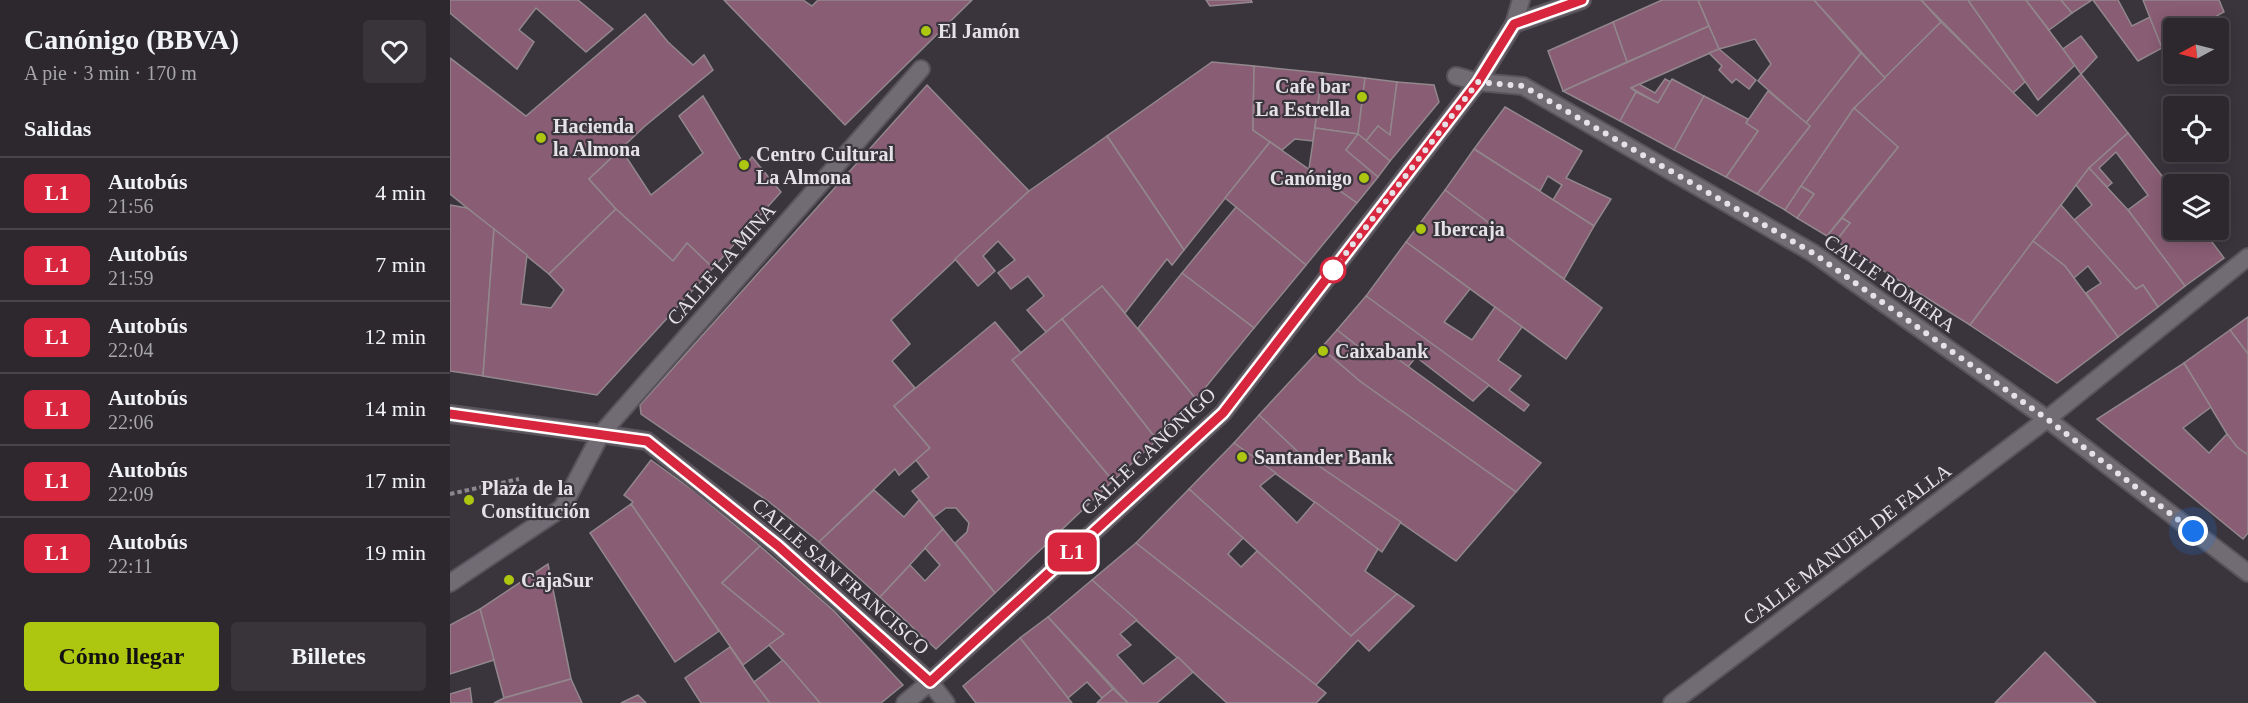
<!DOCTYPE html>
<html lang="es">
<head>
<meta charset="utf-8">
<style>
  :root { --surface:#2c282e; --page:#38343a; --text:#f1f3f6; --muted:#a6a6aa; --line:#48444a; --accent:#adc610 }
  body { margin:0; font-family:"Times New Roman",serif; background:var(--page); color:var(--text); height:100vh; display:flex; flex-direction:column; font-size:22px; white-space:nowrap }
  * { box-sizing:border-box; margin:0 }
  p { font-size:20px; color:var(--muted) }
  .icon { flex:none; width:33px; height:33px; fill:none; stroke:currentColor; stroke-width:2; stroke-linecap:round; stroke-linejoin:round }
  .map { position:relative; flex:1; overflow:hidden }
  .side { display:flex; flex-direction:column; background:var(--surface); width:450px }
  .side>* { flex:none }
  .badge { padding:0 12px; border-radius:9px; font-size:21px; line-height:39px }
  .needle { width:39px; rotate:263deg }
  .tools { position:absolute; left:1713px; top:18px; display:grid; gap:12px }
  .tools a { display:grid; place-items:center; width:66px; height:66px; border-radius:6px; background:var(--surface); box-shadow:0 3px 15px #0003,0 0 0 2px var(--line); font-size:30px }
  .you { position:absolute; width:30px; height:30px; margin:-15px; border:4px solid #fff; border-radius:50%; background:#1a73e8; box-shadow:0 0 0 9px #1a73e833 }
  .map>.badge { position:absolute; translate:-50% -50%; box-shadow:0 0 0 3px #fff }
  h2 { padding:0 24px; font-size:22px; line-height:54px }
  .round { display:grid; place-items:center; flex:none; width:63px; height:63px; border-radius:6px; background:var(--page) }
  .summary { display:flex; align-items:center; justify-content:space-between; height:102px; padding:0 24px }
  h1 { font-size:28px; font-weight:700; line-height:45px }
  .button { display:flex; gap:12px; margin-top:auto; padding:12px 24px }
  .button a { flex:1; height:69px; border-radius:6px; background:var(--accent); color:#111; font-size:24px; font-weight:700; line-height:69px; text-align:center }
  .button a+a { background:var(--page); color:var(--text) }
  ul { padding:0; list-style:none }
  li { display:flex; align-items:center; gap:18px; height:72px; padding:0 24px; border-top:2px solid var(--line) }
  li div { flex:1 }
  li b { display:block; font-size:22px }
  li em { font-style:normal }
  li .badge { min-width:66px; font-weight:700; text-align:center }
  main { display:flex; flex:1; min-height:0 }
  .map>svg:first-child { display:block }
</style>
</head>
<body>
<main>
<section class="side">
<div class="summary"><div><h1>Canónigo (BBVA)</h1><p>A pie · 3 min · 170 m</p></div><a class="round"><svg class="icon" aria-label="heart" viewBox="0 0 24 24"><path d="M12 20l-8-8c-3-5 5-10 8-4 3-6 11-1 8 4z"/></svg></a></div>
<h2>Salidas</h2>
<ul>
<li><span class="badge" style="background:#d7263d;color:#fff">L1</span><div><b>Autobús</b><p>21:56</p></div><em>4 min</em></li>
<li><span class="badge" style="background:#d7263d;color:#fff">L1</span><div><b>Autobús</b><p>21:59</p></div><em>7 min</em></li>
<li><span class="badge" style="background:#d7263d;color:#fff">L1</span><div><b>Autobús</b><p>22:04</p></div><em>12 min</em></li>
<li><span class="badge" style="background:#d7263d;color:#fff">L1</span><div><b>Autobús</b><p>22:06</p></div><em>14 min</em></li>
<li><span class="badge" style="background:#d7263d;color:#fff">L1</span><div><b>Autobús</b><p>22:09</p></div><em>17 min</em></li>
<li><span class="badge" style="background:#d7263d;color:#fff">L1</span><div><b>Autobús</b><p>22:11</p></div><em>19 min</em></li>
</ul>
<div class="button"><a>Cómo llegar</a><a>Billetes</a></div>
</section>
<div class="map">
<svg width="1798" height="703" viewBox="0 0 1798 703">
  <rect width="100%" height="100%" fill="#3a353d"/>
  <g fill="#895d74" stroke="#92878c" stroke-width="1.5">
    <path d="M0,0h128l35,29 -27,23 -50,-44 -17,22 15,12 -17,27 -67,-56z"/>
    <path d="M274,0h79l9,6 6,-6h154l-127,125z"/>
    <path d="M756,0h45l1,2 -42,4z"/>
    <path d="M1212,0h36l11,26 -82,36 -14,-40z"/>
    <path d="M1248,0h116l47,53 -55,70 -48,-42 13,-17 -16,-25 -36,10z"/>
    <path d="M1364,0h107l20,22 -56,56z"/>
    <path d="M1471,0h47l57,82 -12,11z"/>
    <path d="M1518,0h58l49,65 -37,35z"/>
    <path d="M1576,0h35l11,13 -23,17z"/>
    <path d="M1611,0h31l-20,13z"/>
    <path d="M1643,0h25l14,26 18,-9 12,31 -24,13z"/>
    <path d="M1693,0h76l5,12 -29,16h-21v13l-12,7z"/>
    <path d="M195,14l23,28 25,23 11,-10 9,15 -68,56 -56,53 27,30 -67,65 -99,-80v-136l76,58z"/>
    <path d="M1163,22l14,40 -64,29 -15,-40z"/>
    <path d="M1491,22l96,94 44,-42 47,59 -39,35 -119,157 -134,-84 14,-18 -8,-5 56,-71 -44,-39z"/>
    <path d="M1259,26l10,23 -88,39 5,4 -16,29 -57,-30z"/>
    <path d="M1631,36l16,21 -16,17 -18,-25z"/>
    <path d="M1269,49l37,31 -7,9 -13,-10 -4,4 -13,-13 3,-4 -13,-13z"/>
    <path d="M1411,53l24,25 -31,30 -69,102 -28,-16 53,-68 -4,-3z"/>
    <path d="M762,62l42,4 -1,64 17,12 -86,108 -77,-114z"/>
    <path d="M804,66l68,7 -9,68 -18,-2 -13,11 -29,-20z"/>
    <path d="M872,73l43,5 -7,56 -43,-6z"/>
    <path d="M915,78l32,4 -7,53 -12,-9 -12,15 -8,-7z"/>
    <path d="M1215,79l6,3 -13,21 -27,-15 8,-4 16,9z"/>
    <path d="M1222,79l32,17 -30,54 -54,-29 16,-29 22,11z"/>
    <path d="M947,82l37,3 5,17 -49,59 -24,-20 12,-15 12,9z"/>
    <path d="M477,85l102,106 -138,129 19,24 -18,17 23,27 -21,18 36,42 -31,27 -4,-6 -76,73 -51,-41 -127,-87 -1,-9z"/>
    <path d="M1318,91l42,35 -53,68 -31,-17 32,-46 -12,-8z"/>
    <path d="M253,96l42,70 7,-9 29,35 -68,76 -26,-25 -14,18 -57,-52 -27,-30 32,-30 30,46 52,-42 -24,-37z"/>
    <path d="M1254,96l44,23 -2,4 12,8 -32,46 -52,-27z"/>
    <path d="M1055,107l77,44 -16,27 45,21 -17,27 -41,-26 9,-15 -14,-9 -8,15 -66,-42z"/>
    <path d="M1404,108l44,39 -71,89 -30,-18 17,-24 -13,-8z"/>
    <path d="M865,128l43,6 -12,16 32,27 -21,26 -48,-34z"/>
    <path d="M1678,133l46,58v39h29l21,28 -39,28 -57,-76 20,-15 -32,-43 -17,16 13,15 -5,4 -18,-19z"/>
    <path d="M908,134l32,27 -12,16 -32,-27z"/>
    <path d="M657,136l77,114 -12,15 -5,-6 -42,54 -23,-27 -56,46 -19,-22 17,-14 -16,-20 -17,13 -13,-16 17,-13 -17,-19 -15,15 12,15 -17,15 -23,-27 74,-68z"/>
    <path d="M820,142l87,61 -51,62 -81,-67z"/>
    <path d="M1024,149l120,77 -30,53 -119,-89z"/>
    <path d="M1639,168l39,42 57,76 -27,21 -15,-22 -7,4 -62,-69 18,-15 -16,-20z"/>
    <path d="M1351,186l13,8 -17,24 -12,-8z"/>
    <path d="M995,190l157,118 -36,51 -160,-117z"/>
    <path d="M0,205l17,3 27,21 -11,147 -33,-5z"/>
    <path d="M1611,205l75,84 7,-4 15,22 -40,30 -32,-44 15,-10 -13,-17 -14,12 -9,-12 -32,-25z"/>
    <path d="M786,207l70,58 -52,63 -72,-55z"/>
    <path d="M166,209l57,52 14,-18 26,25 -116,127 -114,-19 11,-147 33,26 -6,49 30,4 13,-18 -15,-16z"/>
    <path d="M1392,218l8,5 -14,18 -9,-5z"/>
    <path d="M1583,241l32,25 53,71 -61,46 -87,-58z"/>
    <path d="M956,242l64,47 -26,33 28,18 23,-33 27,20 -24,33 23,16 -12,14 20,15 -5,6 -158,-115z"/>
    <path d="M732,273l72,55 -58,71 -58,-71z"/>
    <path d="M652,286l94,113 -39,41 -95,-121z"/>
    <path d="M916,296l123,89 -16,16 -57,-44 -8,10 -24,-18 -10,10 -37,-29z"/>
    <path d="M1798,317v37l-18,-24z"/>
    <path d="M612,319l95,121 -44,41 -101,-121z"/>
    <path d="M545,322l26,31 -9,7 101,121 -118,112 -40,-50 12,-11 2,-9 -13,-15h-10l-12,9 -22,-26 17,-14 -13,-17 14,-12 -36,-42z"/>
    <path d="M887,330l37,29 10,-10 157,114 -25,29 -155,-110 -40,-34z"/>
    <path d="M1780,330l18,24v98l-2,2 -9,-7 -10,-13 -43,-71z"/>
    <path d="M871,348l40,34 155,110 -60,69 -159,-110 -38,-36z"/>
    <path d="M1734,363l27,44 -28,21 26,25 18,-19 10,13 11,8v78l-5,6 -146,-120z"/>
    <path d="M809,415l38,36 104,71 -19,30 -148,-109z"/>
    <path d="M784,443l42,30 -16,13 37,37 18,-21 63,47 -13,22 32,23 -46,42 -162,-147z"/>
    <path d="M201,460l47,34 62,52 -38,37 62,51 -41,31 -112,-161 2,-2 -9,-7z"/>
    <path d="M739,489l54,49 -15,16 13,13 16,-16 94,85 46,-42 17,12 -45,45 -11,-11 -42,45 -180,-142z"/>
    <path d="M424,490l30,27 15,-17 24,29 -63,68 -61,-55z"/>
    <path d="M181,504l88,127 -44,31 -85,-129z"/>
    <path d="M493,529l52,64 -59,56 -56,-52 30,-32 15,16 15,-16 -15,-17z"/>
    <path d="M686,543l180,142 10,8 -10,10h-89l-135,-123z"/>
    <path d="M310,546l74,65 69,74 -22,18h-61l-51,-58 15,-11 -62,-51z"/>
    <path d="M98,564l23,115 -67,19 -24,-89z"/>
    <path d="M642,580l45,40 -17,14 11,11 -14,10 26,29 35,-27 15,15 -36,31h-29l-80,-86z"/>
    <path d="M30,609l14,51 -44,14v-49z"/>
    <path d="M598,617l65,72 -11,9 -15,-16 -19,16 -48,-60z"/>
    <path d="M570,638l52,65h-96l-13,-17z"/>
    <path d="M280,647l24,35 16,21h-69l-16,-25z"/>
    <path d="M1595,652l51,51h-101z"/>
    <path d="M333,660l37,43h-50l-16,-21z"/>
    <path d="M121,679l11,24h-88l10,-5z"/>
    <path d="M20,688l2,15h-22v-9z"/>
    <path d="M663,689l15,14h-31l5,-5z"/>
    <path d="M188,695l8,8h-25z"/>
  </g>
  <g fill="none" stroke-linecap="round" stroke-linejoin="round">
    <g stroke="#59545b" stroke-width="20">
      <g id="pedestrian">
        <path d="M1006,76l22,6 45,4 290,167 234,166"/>
        <path d="M151,434l320,-365"/>
        <path d="M151,434l46,7 131,105 152,136"/>
      </g>
    </g>
    <g stroke="#59545b" stroke-width="20">
      <g id="minor">
        <path d="M1064,24l68,-24"/>
        <path d="M1064,24l7,-24"/>
        <path d="M0,414l151,20 -39,74 -112,75"/>
        <path d="M1597,419l201,154"/>
        <path d="M480,682l16,21"/>
        <path d="M1222,703l375,-284 201,-162"/>
      </g>
    </g>
    <g stroke="#59545b" stroke-width="20">
      <path id="tertiary" d="M455,703l25,-21 293,-269 255,-331 36,-58"/>
    </g>
    <path stroke="#8b878d" stroke-width="4" stroke-dasharray="4.5 3" stroke-linecap="butt" d="M0,494l69,-15"/>
    <use href="#pedestrian" stroke="#716b74" stroke-width="16"/>
    <use href="#minor" stroke="#716b74" stroke-width="16"/>
    <use href="#tertiary" stroke="#716b74" stroke-width="16"/>
  </g>
  <g fill="none" stroke-linecap="round" stroke-linejoin="round">
    <g stroke="#fff" stroke-width="14">
      <path id="line" d="M0,414l197,27 131,105 152,136 293,-269 255,-331 36,-58 68,-24"/>
    </g>
    <use href="#line" stroke="#d7263d" stroke-width="9"/>
    <path stroke="#e5e2e7" stroke-width="6" stroke-dasharray="0 10.8" d="M883,270l145,-188 45,4 290,167 234,166 146,112"/>
  </g>
  <g fill="#adc610" stroke="#3a353d" stroke-width="2">
    <circle cx="476" cy="31" r="6"/>
    <circle cx="912" cy="97" r="6"/>
    <circle cx="91" cy="138" r="6"/>
    <circle cx="294" cy="165" r="6"/>
    <circle cx="914" cy="178" r="6"/>
    <circle cx="971" cy="229" r="6"/>
    <circle cx="873" cy="351" r="6"/>
    <circle cx="792" cy="457" r="6"/>
    <circle cx="19" cy="500" r="6"/>
    <circle cx="59" cy="580" r="6"/>
  </g>
  <circle fill="#fff" stroke="#d7263d" stroke-width="3" cx="883" cy="270" r="12"/>
  <g text-anchor="middle" stroke-width="4.5" stroke-linejoin="round" paint-order="stroke">
    <g font-size="20" font-weight="bold" fill="#e5e2e7" stroke="#3a353d" text-anchor="start">
      <text x="488" y="38">El Jamón</text>
      <text x="900" y="93" text-anchor="end">Cafe bar<tspan x="900" dy="23">La Estrella</tspan></text>
      <text x="103" y="133">Hacienda<tspan x="103" dy="23">la Almona</tspan></text>
      <text x="306" y="161">Centro Cultural<tspan x="306" dy="23">La Almona</tspan></text>
      <text x="902" y="185" text-anchor="end">Canónigo</text>
      <text x="983" y="236">Ibercaja</text>
      <text x="885" y="358">Caixabank</text>
      <text x="804" y="464">Santander Bank</text>
      <text x="31" y="495">Plaza de la<tspan x="31" dy="23">Constitución</tspan></text>
      <text x="71" y="587">CajaSur</text>
    </g>
    <g font-size="20" fill="#e5e2e7" stroke="#3a353d">
      <text transform="translate(271 264) rotate(-49)" y="7">CALLE LA MINA</text>
      <text transform="translate(1440 283) rotate(35)" y="7">CALLE ROMERA</text>
      <text transform="translate(698 451) rotate(-43)" y="7">CALLE CANÓNIGO</text>
      <text transform="translate(1397 544) rotate(-37)" y="7">CALLE MANUEL DE FALLA</text>
      <text transform="translate(391 576) rotate(41)" y="7">CALLE SAN FRANCISCO</text>
    </g>
  </g>
</svg>
<div class="tools">
<a><svg class="needle" viewBox="-14 -14 28 28"><path d="M0-13l5 13h-10z" fill="#e53935"/><path d="M0 13l5-13h-10z" fill="#a6a6aa"/></svg></a>
<a><svg class="icon" aria-label="locate" viewBox="0 0 24 24"><circle cx="12" cy="12" r="6"/><path d="M12 2v4M12 18v4M2 12h4M18 12h4"/></svg></a>
<a><svg class="icon" aria-label="layers" viewBox="0 0 24 24"><path d="M12 4l9 5-9 5-9-5zM3 14l9 5 9-5"/></svg></a>
</div>
<div class="you" style="left:1743px;top:531px"></div>
<b class="badge" style="left:622px;top:552px;background:#d7263d;color:#fff">L1</b>
</div>
</main>
</body>
</html>
